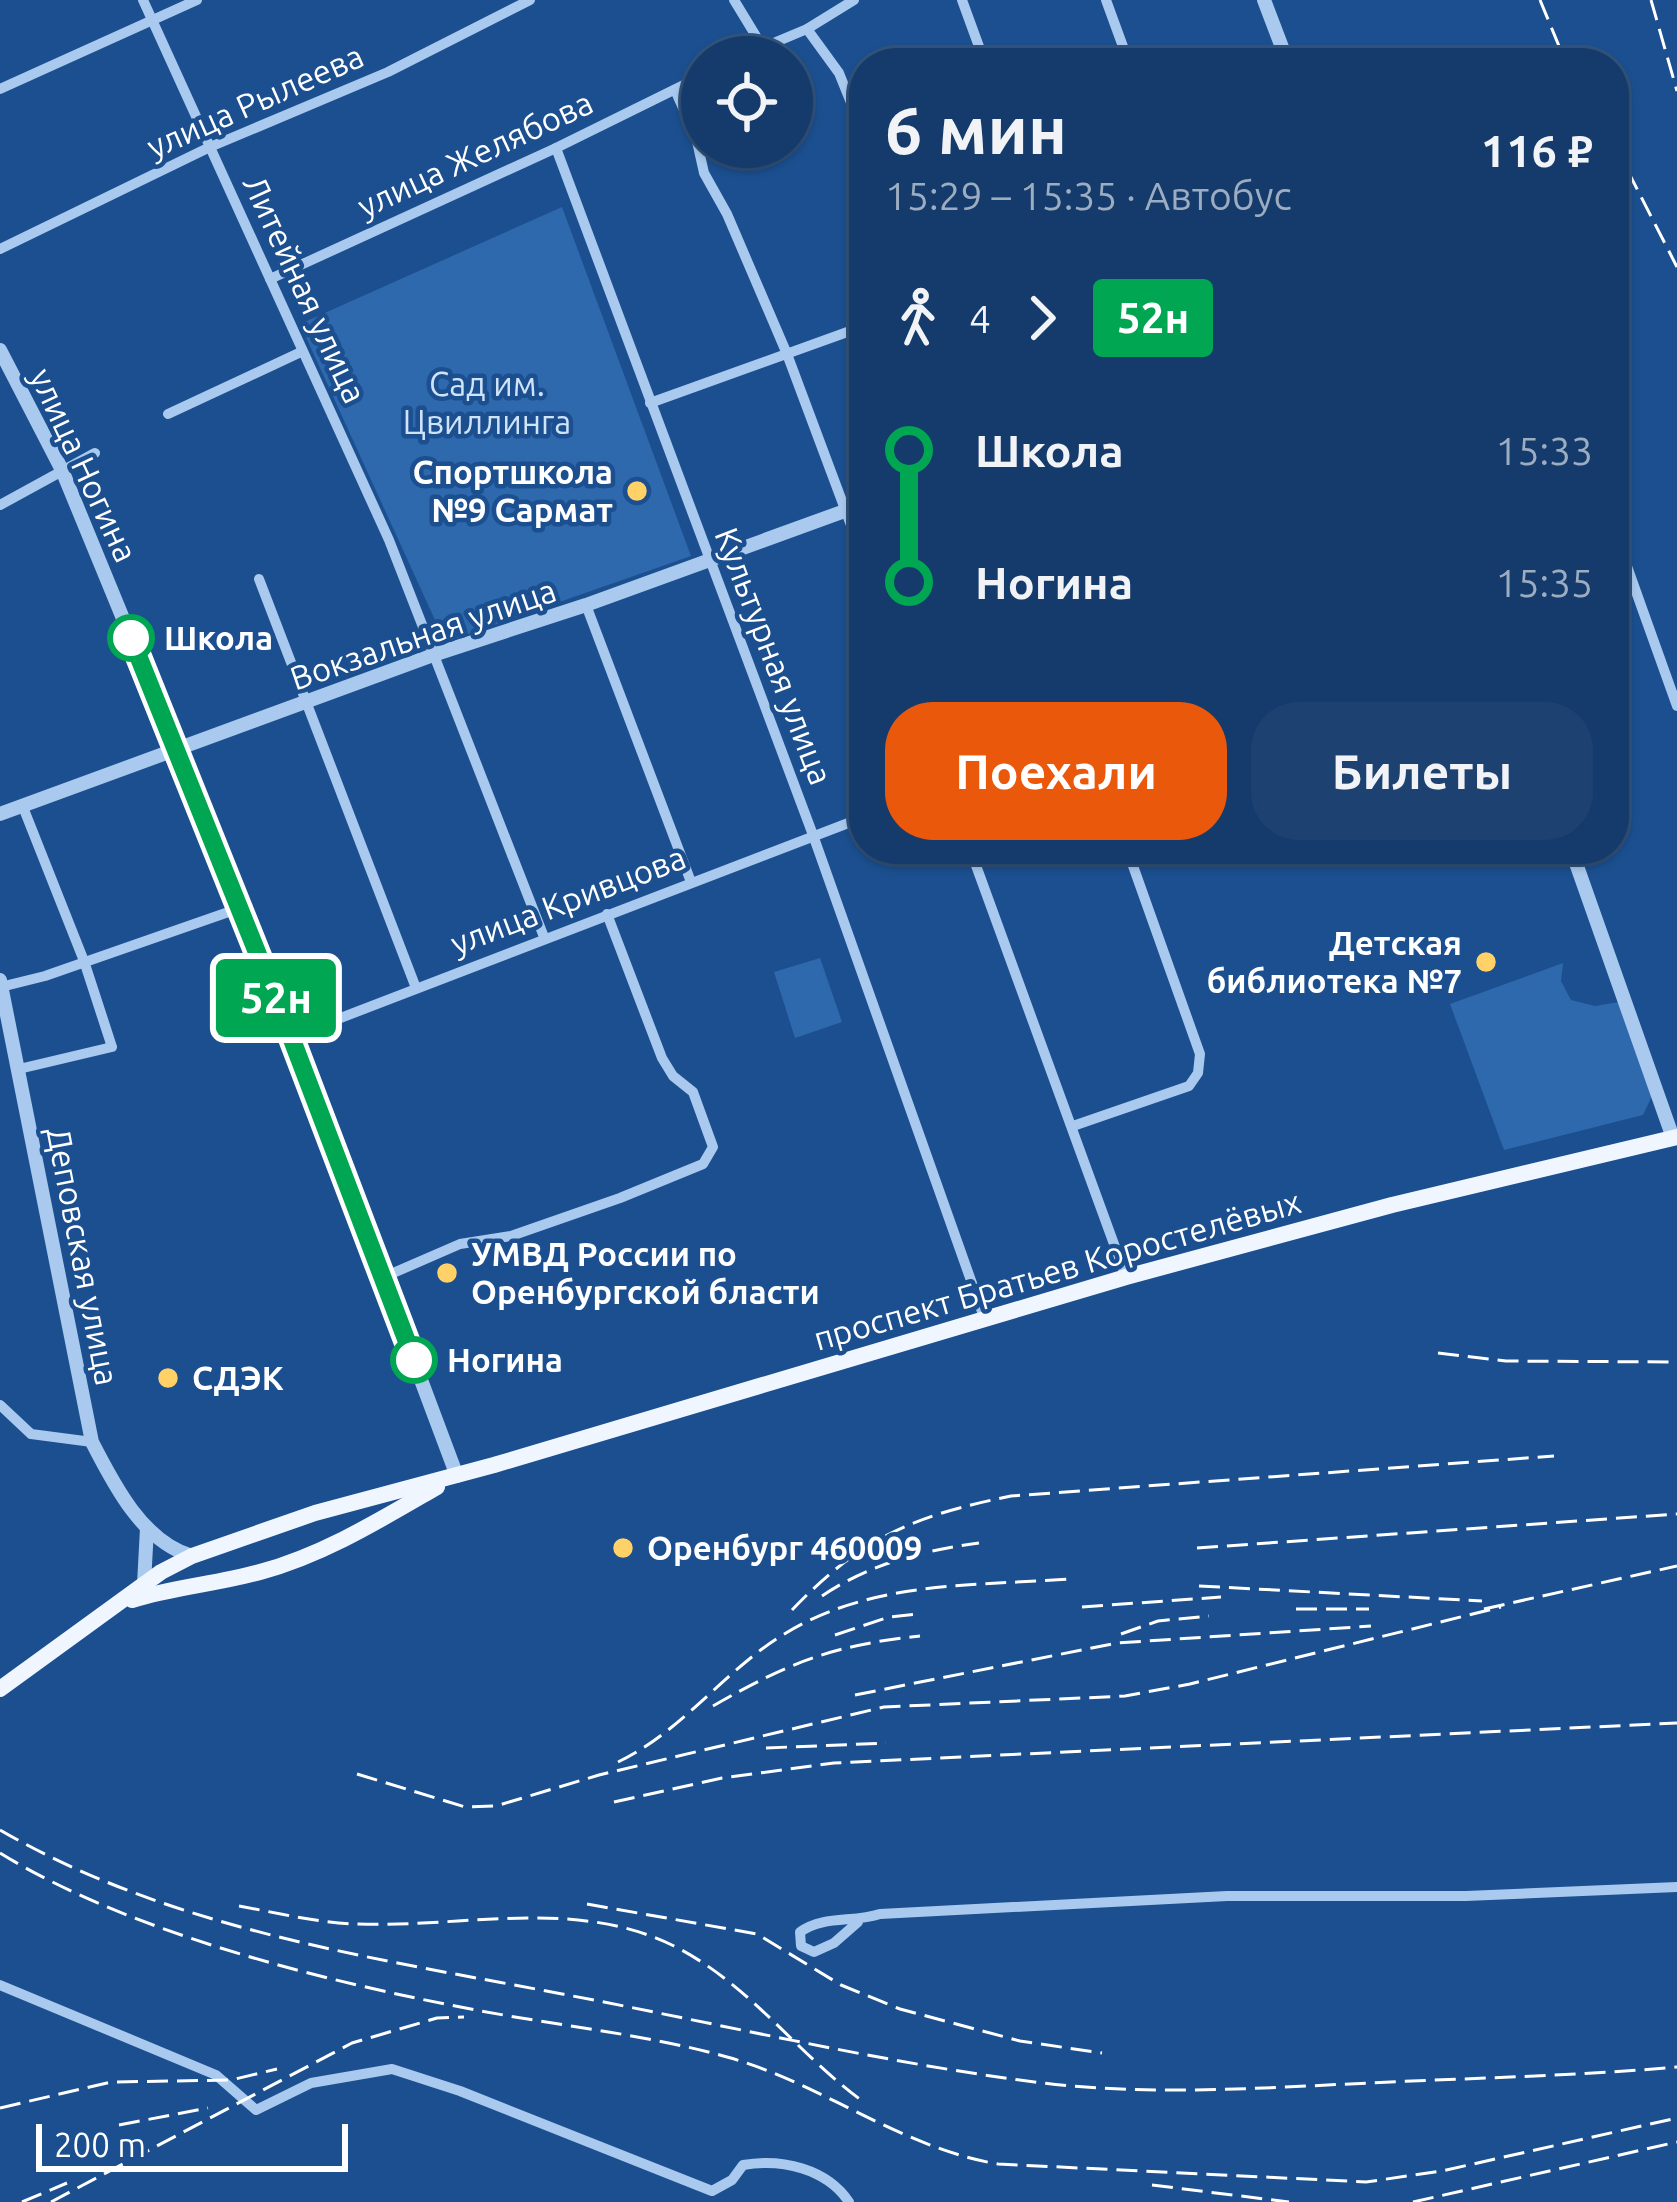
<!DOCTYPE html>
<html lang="ru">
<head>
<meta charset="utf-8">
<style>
  :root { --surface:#143b6b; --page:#1d4271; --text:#f1f3f6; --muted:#9dadc1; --line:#33557e; --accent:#ea580c }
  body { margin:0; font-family:Ubuntu,sans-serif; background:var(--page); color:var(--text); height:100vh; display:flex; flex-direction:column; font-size:45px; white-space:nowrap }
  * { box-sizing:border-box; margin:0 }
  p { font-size:39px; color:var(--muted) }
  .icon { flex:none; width:66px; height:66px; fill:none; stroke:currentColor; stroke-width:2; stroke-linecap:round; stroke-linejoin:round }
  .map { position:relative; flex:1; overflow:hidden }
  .drawer { position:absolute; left:849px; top:48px; width:780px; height:816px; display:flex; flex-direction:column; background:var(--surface); border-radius:48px; box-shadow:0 3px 9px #0004,0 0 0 3px var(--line) }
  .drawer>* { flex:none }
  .badge { padding:0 24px; border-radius:9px; font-size:42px; line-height:78px }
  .tools { position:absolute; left:681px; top:36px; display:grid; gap:24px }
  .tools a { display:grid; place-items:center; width:132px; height:132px; border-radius:50%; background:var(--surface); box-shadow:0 3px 9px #0004,0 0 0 3px var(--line); font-size:60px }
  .scale { position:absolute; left:36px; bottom:30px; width:312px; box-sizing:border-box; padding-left:12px; border:6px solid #fff; border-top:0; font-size:33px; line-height:42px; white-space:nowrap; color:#fff; -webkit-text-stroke:9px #1b4f8f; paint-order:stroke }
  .map>.badge { position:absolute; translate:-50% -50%; box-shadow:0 0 0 6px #fff }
  .legs { display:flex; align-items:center; gap:18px; height:132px; padding:0 36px; font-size:39px }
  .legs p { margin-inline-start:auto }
  .summary { display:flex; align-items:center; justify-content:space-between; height:204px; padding:0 36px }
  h1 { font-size:66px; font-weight:600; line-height:90px }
  .cta { display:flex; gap:24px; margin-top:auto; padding:24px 36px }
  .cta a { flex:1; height:138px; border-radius:48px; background:var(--accent); color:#fff; font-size:48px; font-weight:600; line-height:138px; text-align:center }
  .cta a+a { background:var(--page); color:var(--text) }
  ul { padding:0 36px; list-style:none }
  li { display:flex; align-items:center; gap:42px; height:132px; font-size:45px }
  li i { display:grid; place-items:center; width:18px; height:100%; margin:0 15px; background:currentColor }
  li i::after { content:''; width:30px; height:30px; margin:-15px; border:9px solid; border-radius:50%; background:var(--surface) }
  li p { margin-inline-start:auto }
  li:first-child i { background:linear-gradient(#0000 50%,currentColor 0) }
  li:last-child i { background:linear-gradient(currentColor 50%,#0000 0) }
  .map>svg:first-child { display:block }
</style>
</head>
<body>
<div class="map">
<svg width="1677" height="2202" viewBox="0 0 1677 2202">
  <rect width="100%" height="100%" fill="#1b4f8f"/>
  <g fill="#2e69ad">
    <path d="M562,207l129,349 -246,86 -145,-318z"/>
    <path d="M820,958l22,64 -47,16 -21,-66z"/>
    <path d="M1563,963l-2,18 10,19 24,6 24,-4 33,94 -9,19 -139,35 -54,-146z"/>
  </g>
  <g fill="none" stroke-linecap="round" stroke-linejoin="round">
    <g stroke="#a9c9ee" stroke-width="10">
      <path d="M143,0l246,540 155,397"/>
      <path d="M734,0l28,46"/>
      <path d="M962,0l23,63"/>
      <path d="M1106,0l23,63"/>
      <path d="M807,29l32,44 25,62"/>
      <path d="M740,57l67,-28 47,-29"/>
      <path d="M0,89l197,-89"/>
      <path d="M675,90l21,47 8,36 23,41 60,140 77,206"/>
      <path d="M556,148l257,687 172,485"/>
      <path d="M0,249l210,-102 178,-75 142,-72"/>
      <path d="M270,279l286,-131 146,-72"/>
      <path d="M650,403l214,-77"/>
      <path d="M168,414l133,-62"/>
      <path d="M0,505l95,-52"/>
      <path d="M1614,530l63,176"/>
      <path d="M259,579l157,409"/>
      <path d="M586,605l105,277"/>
      <path d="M970,849l156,428"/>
      <path d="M1217,849l1,2"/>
      <path d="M1,987l44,-11 195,-68"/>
      <path d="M291,1037l573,-220"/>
      <path d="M19,1069l93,-22 -28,-86 -61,-154"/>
      <path d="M1073,1126l116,-40 9,-13 2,-19 -73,-205"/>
      <path d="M384,1277l76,-33 51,-8 109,-38 83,-34 10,-17 -20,-55 -20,-16 -11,-18 -55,-144"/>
      <path d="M0,1405l31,29 61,8"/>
      <path d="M858,1922l-24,21 -20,9 -13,-6 -1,-14c24,-17 53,-9 80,-18l347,-18h239l211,-9"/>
      <path d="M0,1985l216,90 40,35 55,-27 81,-14 68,22 252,100 20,-11 11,-15c39,-7 84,4 106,37"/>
    </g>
    <g stroke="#a9c9ee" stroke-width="14">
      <path d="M1264,0l24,63"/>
      <path d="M0,350l62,120 115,280 159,403 121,323"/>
      <path d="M0,814l436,-160 150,-49 278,-101"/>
      <path d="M1571,849l102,289"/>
      <path d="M0,980l92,462c22,43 51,100 100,114"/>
      <path d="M144,1584l3,-56"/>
    </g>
    <g stroke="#f0f6ff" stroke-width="16">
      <path d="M132,1600c42,-13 85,-16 128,-28 63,-17 120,-52 177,-85"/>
      <path d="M0,1689l161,-117 31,-16 123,-43 179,-48 632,-188 266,-72 285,-68"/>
    </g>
    <g stroke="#fff" stroke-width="3" stroke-dasharray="21 9" stroke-linecap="butt">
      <path d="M1540,0l26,63"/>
      <path d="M1651,0l26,91"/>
      <path d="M1614,144l63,123"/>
      <path d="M1438,1353l68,8 171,1"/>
      <path d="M1197,1548l480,-34"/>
      <path d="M1199,1586l283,15"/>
      <path d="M822,1596c49,-33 100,-45 157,-53"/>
      <path d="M1082,1607l139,-10"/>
      <path d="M1296,1609h73"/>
      <path d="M1484,1609l193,-43"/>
      <path d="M792,1610c70,-73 121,-94 219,-114l543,-40"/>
      <path d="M1121,1634l37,-13 51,-5"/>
      <path d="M835,1635l54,-18 30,-3"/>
      <path d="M855,1695l262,-52 254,-17"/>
      <path d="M713,1706c75,-43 120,-61 207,-70"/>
      <path d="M766,1748l120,-5"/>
      <path d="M618,1762c55,-26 96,-77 144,-113 93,-69 197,-62 307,-70"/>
      <path d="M357,1774l108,33 31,-1 103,-31 285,-68 241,-11 65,-12 311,-77"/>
      <path d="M614,1802l108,-24 112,-15 843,-40"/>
      <path d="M0,1830c173,100 369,127 562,164 160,30 319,69 481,89 108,13 218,5 326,0 103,-5 206,-7 308,-16"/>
      <path d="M0,1853c130,80 326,129 476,157 83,16 169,24 251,47 94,26 174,91 271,107l368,18 76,-11 235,-53"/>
      <path d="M587,1904l170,30 84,51 59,24 120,32 82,12"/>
      <path d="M239,1906c39,7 79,17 118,18 106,4 218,-27 317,22 77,39 123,108 191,157"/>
      <path d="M0,2108l111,-26 120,-2 46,-11"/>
      <path d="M119,2125l89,-17"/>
      <path d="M1152,2185l137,17"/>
      <path d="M22,2202l45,-19"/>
      <path d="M51,2202l301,-159 85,-25 27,-1"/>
      <path d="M1413,2202l264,-60"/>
    </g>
  </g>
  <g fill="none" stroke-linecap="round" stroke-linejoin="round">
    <g stroke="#fff" stroke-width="27">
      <path id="line-1" d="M131,638l160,399 123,323"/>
    </g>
    <use href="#line-1" stroke="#00a651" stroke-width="18"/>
  </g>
  <g fill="#ffd166" stroke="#1b4f8f" stroke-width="4.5">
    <circle cx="637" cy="491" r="12"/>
    <circle cx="1486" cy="962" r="12"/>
    <circle cx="447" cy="1273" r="12"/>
    <circle cx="168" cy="1378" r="12"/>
    <circle cx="623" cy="1548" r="12"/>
  </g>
  <g fill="#fff" stroke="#00a651" stroke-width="6">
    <circle cx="131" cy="638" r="21"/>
    <circle cx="414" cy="1360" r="21"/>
  </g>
  <g text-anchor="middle" stroke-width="9" stroke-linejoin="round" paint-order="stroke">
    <g font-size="33" fill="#fff" stroke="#1b4f8f">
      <text transform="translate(255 101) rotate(-24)" y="12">улица Рылеева</text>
      <text transform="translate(475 154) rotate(-25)" y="12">улица Желябова</text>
      <text transform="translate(305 289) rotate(65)" y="12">Литейная улица</text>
      <text transform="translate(84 465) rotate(65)" y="12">улица Ногина</text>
      <text transform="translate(423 634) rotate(-19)" y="12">Вокзальная улица</text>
      <text transform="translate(774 656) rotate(69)" y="12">Культурная улица</text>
      <text transform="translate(568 900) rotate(-21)" y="12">улица Кривцова</text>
      <text transform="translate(83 1256) rotate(79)" y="12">Деповская улица</text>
      <text transform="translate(1057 1270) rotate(-16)" y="12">проспект Братьев Коростелёвых</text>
    </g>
    <g font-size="33" fill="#cfe3fa" stroke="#1b4f8f">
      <text x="487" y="396">Сад им.<tspan x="487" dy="38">Цвиллинга</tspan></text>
    </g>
    <g font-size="33" font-weight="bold" fill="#fff" stroke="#1b4f8f" text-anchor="start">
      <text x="613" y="484" text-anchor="end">Спортшкола<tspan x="613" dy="38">№9 Сармат</tspan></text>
      <text x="1462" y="955" text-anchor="end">Детская<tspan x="1462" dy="38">библиотека №7</tspan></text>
      <text x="471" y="1266">УМВД России по<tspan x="471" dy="38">Оренбургской бласти</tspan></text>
      <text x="192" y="1390">СДЭК</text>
      <text x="647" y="1560">Оренбург 460009</text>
    </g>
    <g font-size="33" font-weight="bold" fill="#fff" stroke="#1b4f8f" text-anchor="start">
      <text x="164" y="650">Школа</text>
      <text x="447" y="1372">Ногина</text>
    </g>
  </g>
</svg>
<div class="tools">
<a><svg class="icon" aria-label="locate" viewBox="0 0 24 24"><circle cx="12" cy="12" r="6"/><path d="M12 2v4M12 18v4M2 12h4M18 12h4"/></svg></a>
</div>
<div class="scale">200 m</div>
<b class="badge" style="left:276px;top:998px;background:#00a651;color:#fff">52н</b>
<section class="drawer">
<div class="summary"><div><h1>6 мин</h1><p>15:29 – 15:35 · Автобус</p></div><b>116 ₽</b></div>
<div class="legs"><svg class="icon" aria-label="walk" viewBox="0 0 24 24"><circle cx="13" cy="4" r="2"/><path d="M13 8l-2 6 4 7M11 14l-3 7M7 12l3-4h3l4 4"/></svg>4<svg class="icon" aria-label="forward" viewBox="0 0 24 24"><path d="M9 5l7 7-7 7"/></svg><b class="badge" style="background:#00a651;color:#fff">52н</b></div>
<ul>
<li><i style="color:#00a651"></i><b>Школа</b><p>15:33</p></li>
<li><i style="color:#00a651"></i><b>Ногина</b><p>15:35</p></li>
</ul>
<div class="cta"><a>Поехали</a><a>Билеты</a></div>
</section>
</div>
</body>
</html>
